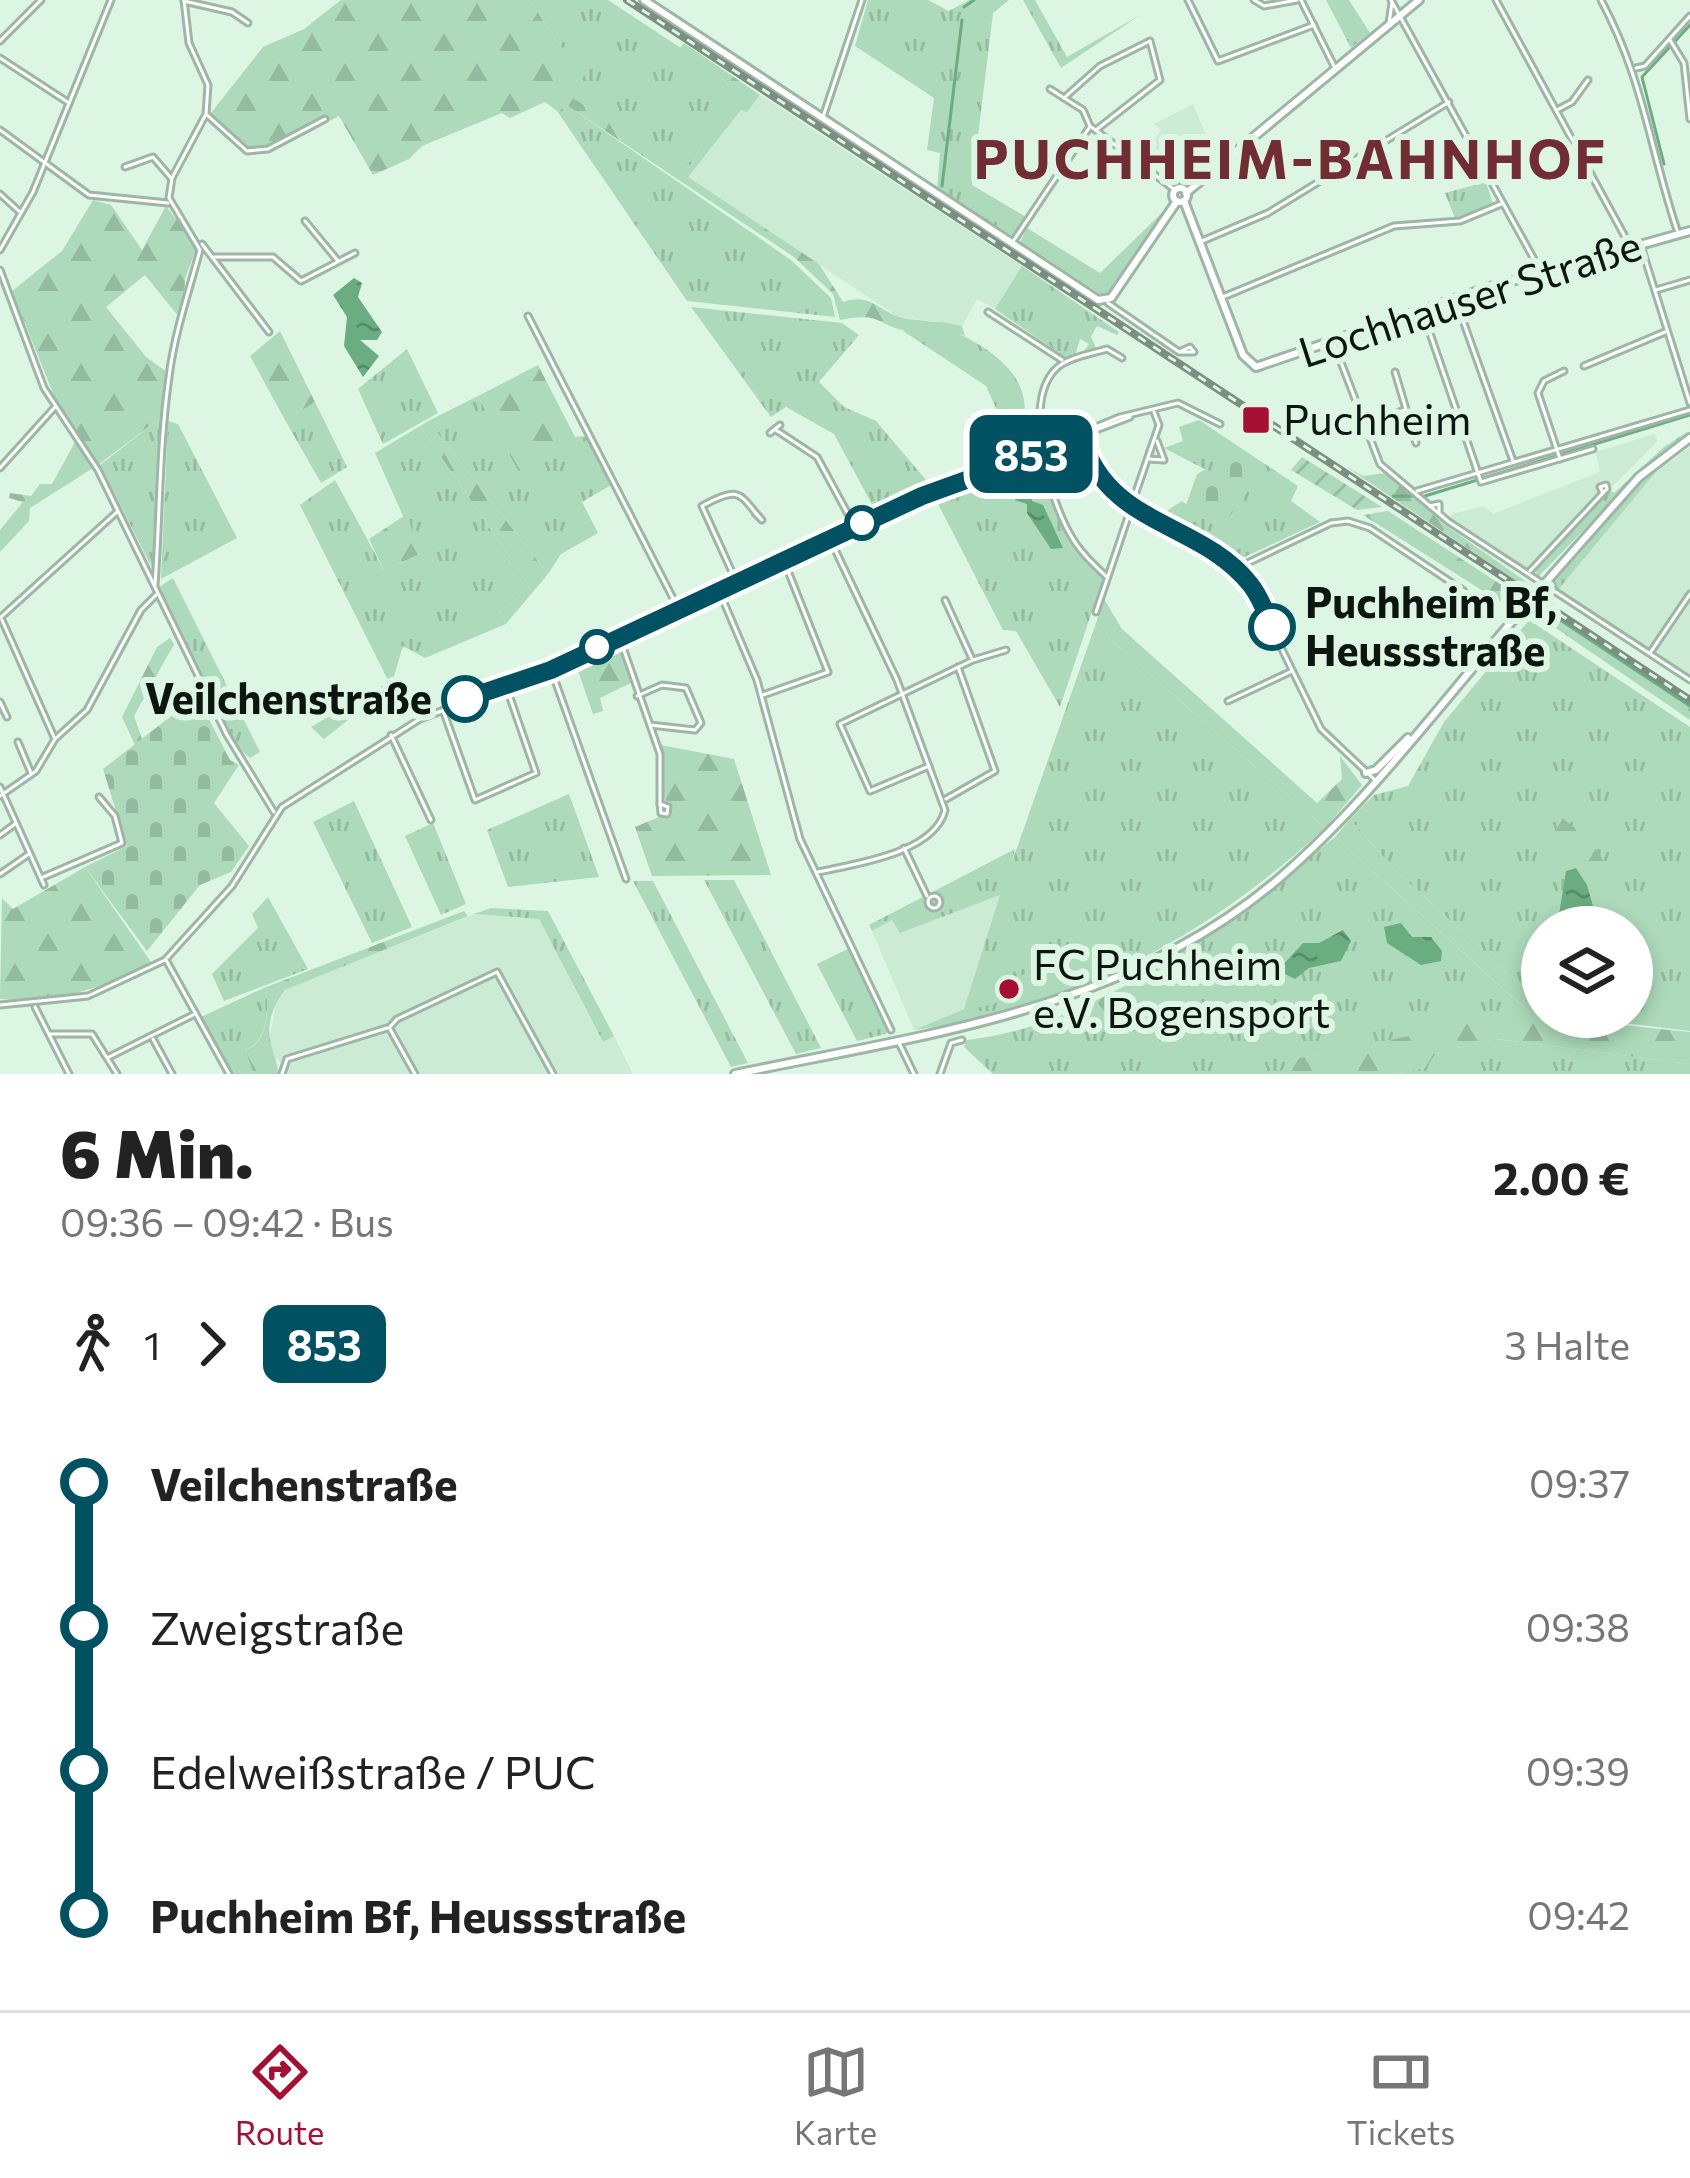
<!DOCTYPE html>
<html lang="de">
<head>
<meta charset="utf-8">
<style>
  :root { --surface:#fff; --page:#f6f6f6; --text:#222; --muted:#767676; --line:#e0e0e0; --accent:#a70e33 }
  body { margin:0; font-family:Commissioner,sans-serif; background:var(--page); color:var(--text); height:100vh; display:flex; flex-direction:column; font-size:45px; white-space:nowrap }
  * { box-sizing:border-box; margin:0 }
  p { font-size:39px; color:var(--muted) }
  .icon { flex:none; width:66px; height:66px; fill:none; stroke:currentColor; stroke-width:2; stroke-linecap:round; stroke-linejoin:round }
  .map { position:relative; height:1074px; overflow:hidden }
  .details { display:flex; flex-direction:column; background:var(--surface); flex:1 }
  .details>* { flex:none }
  .badge { padding:0 24px; border-radius:18px; font-size:42px; line-height:78px }
  .fabs { position:absolute; left:1521px; top:906px; display:grid; gap:24px }
  .fabs a { display:grid; place-items:center; width:132px; height:132px; border-radius:50%; background:var(--surface); box-shadow:0 6px 18px #0003; font-size:60px }
  .map>.badge { position:absolute; translate:-50% -50%; box-shadow:0 0 0 6px #fff }
  .legs { display:flex; align-items:center; gap:18px; height:132px; padding:0 60px; font-size:39px }
  .legs p { margin-inline-start:auto }
  .summary { display:flex; align-items:center; justify-content:space-between; height:204px; padding:0 60px }
  h1 { font-size:66px; font-weight:800; line-height:90px }
  ul { padding:0 60px; list-style:none }
  li { display:flex; align-items:center; gap:42px; height:144px; font-size:45px }
  li i { display:grid; place-items:center; width:18px; height:100%; margin:0 15px; background:currentColor }
  li i::after { content:''; width:30px; height:30px; margin:-15px; border:9px solid; border-radius:50%; background:var(--surface) }
  li p { margin-inline-start:auto }
  li:first-child i { background:linear-gradient(#0000 50%,currentColor 0) }
  li:last-child i { background:linear-gradient(currentColor 50%,#0000 0) }
  .tabs { display:flex; justify-content:space-around; align-items:center; height:168px; border-top:3px solid var(--line); background:var(--surface); font-size:33px; color:var(--muted) }
  .tabs a { display:grid; justify-items:center; gap:6px }
  .tabs .on { color:var(--accent) }
  .map>svg:first-child { display:block }
</style>
</head>
<body>
<div class="map">
<svg width="1690" height="1074" viewBox="0 0 1690 1074">
  <defs>
    <pattern id="grass-tufts" width="24" height="20" patternUnits="userSpaceOnUse" patternTransform="scale(3)"><rect width="24" height="20" fill="#addaba"/><path d="M3 7l-1-3M5 7V3M7 7l1-3M15 17l-1-3M17 17v-4M19 17l1-3" fill="none" stroke="#94ba9f"/></pattern>
    <pattern id="forest-firs" width="22" height="20" patternUnits="userSpaceOnUse" patternTransform="scale(3)"><rect width="22" height="20" fill="#addaba"/><path d="M5 1l3.5 6h-7zM16 11l3.5 6h-7z" fill="#94ba9f"/></pattern>
    <pattern id="cemetery-stones" width="16" height="16" patternUnits="userSpaceOnUse" patternTransform="scale(3)"><rect width="16" height="16" fill="#addaba"/><path d="M2 7V4a2 2 0 0 1 4 0v3zM10 15v-3a2 2 0 0 1 4 0v3z" fill="#94ba9f"/></pattern>
    <pattern id="garden-furrows" width="10" height="10" patternUnits="userSpaceOnUse" patternTransform="scale(3)"><rect width="10" height="10" fill="#addaba"/><path d="M-1 1l2-2M0 10L10 0M9 11l2-2" fill="none" stroke="#94ba9f"/></pattern>
    <pattern id="water-ripples" width="26" height="14" patternUnits="userSpaceOnUse" patternTransform="scale(3)"><rect width="26" height="14" fill="#6aad80"/><path d="M2 4q2-2 4 0t4 0M15 11q2-2 4 0t4 0" fill="none" stroke="#568c67"/></pattern>
  </defs>
  <rect width="100%" height="100%" fill="#dcf6e3"/>
  <g fill="#cbebd4">
    <path d="M760,95l262,171 -27,43 -18,-10 -15,27 -65,-10 -210,-139 54,-67 6,1z"/>
    <path d="M1193,104l24,59 -32,22 -32,-24 4,-7 -9,-7 13,-17 -7,-6z"/>
    <path d="M1654,434l4,7 -132,132 -77,-51 3,-8 32,-8 9,8 107,-42 -4,-20z"/>
    <path d="M1690,447v230l-132,-87 98,-118z"/>
    <path d="M1001,894l-37,115 -50,21 -42,-99 20,-11 9,13z"/>
    <path d="M474,914l65,5 63,122 12,-5 19,38h-345l-10,-15 -7,3 -3,-17 8,-40 9,-15z"/>
  </g>
  <g fill="url(#grass-tufts)">
    <path d="M529,0h79l129,85 -48,83 -127,-75 25,-20 -25,-25z"/>
    <path d="M868,0h60l21,11 20,-11h40l-16,13 -21,172 54,32 -14,19 -75,-46 3,-37 -13,-3 7,-52 -79,-52z"/>
    <path d="M1023,0h12l32,57 73,-42 -79,53z"/>
    <path d="M1326,0h23l21,33 -19,15z"/>
    <path d="M568,106l223,154 40,38 4,19 -148,-16 -130,-190z"/>
    <path d="M1486,182l7,22 -38,14 -10,-25z"/>
    <path d="M1170,205l-65,92 -85,-55 7,-14 73,45z"/>
    <path d="M1022,266l97,66 -2,3 -20,-9 -6,11 5,11 -14,6 7,-10 -9,-5 -5,17 -10,1 -70,-48z"/>
    <path d="M691,307l151,16 17,12 -40,47 25,25 32,14 56,66h5l-62,23 -41,-76 -48,-27 -15,10z"/>
    <path d="M948,329c36,15 83,44 76,88h-24l-14,-31 -83,-55z"/>
    <path d="M407,349l31,64 -55,31 -25,-55z"/>
    <path d="M478,396l42,77 66,-37 27,48 -31,18 16,31 -37,21 -13,20 -120,-153z"/>
    <path d="M315,402l32,65 -26,16 -36,-63z"/>
    <path d="M163,416l-10,153v1l-53,-105z"/>
    <path d="M1199,420l99,66 -7,15 29,21 -84,39 -77,-45 23,-15 38,28 -2,-53 -54,-28 19,-7 -4,-14z"/>
    <path d="M168,421l10,3 59,114 -76,41z"/>
    <path d="M420,426l110,161 -30,25 6,12 -81,34 -22,-12 -12,40 -67,53 -13,-12 78,-45 -89,-177 35,-25 49,90 36,-16 -45,-101z"/>
    <path d="M1690,430l-43,35 -109,112 -3,-8 75,-79 4,3 50,-46z"/>
    <path d="M1690,444l-34,28 -98,118 -9,-6 94,-104z"/>
    <path d="M1040,458l25,75 38,45 -43,129 -44,-76 -13,-1 -68,-132z"/>
    <path d="M173,578l87,174 -10,6 -13,-11 -78,-160z"/>
    <path d="M1529,620l161,107v304l-116,-14h58v-90h-90v78l-149,-137 -43,-49 24,-24 34,-9 36,-64z"/>
    <path d="M1095,626l230,202c-117,108 -251,181 -411,202l50,-21 36,-114 -100,38 -8,-13 -20,11 -3,-6 146,-76 -3,13z"/>
    <path d="M569,794l30,83 -91,10 -21,-57z"/>
    <path d="M354,801l58,126 -40,16 -59,-121z"/>
    <path d="M433,823l33,81 -25,11 -36,-79z"/>
    <path d="M1335,837l195,176 -236,46 -15,15h-286l-29,-27 3,-7c134,-15 266,-121 368,-203z"/>
    <path d="M704,880h30l87,168 -25,6z"/>
    <path d="M633,881h20l95,182 -17,4z"/>
    <path d="M268,897l40,72 -84,32 -12,-27 46,-46 -6,-14z"/>
    <path d="M491,908l57,3 66,125 -11,6 -64,-123 -65,-5z"/>
    <path d="M854,946l35,78 -3,10 -29,7 -40,-77z"/>
    <path d="M266,987c3,21 2,55 -21,63l9,24h-23l-30,-57z"/>
    <path d="M1496,1039l194,25v10h-297l32,-6 11,-15z"/>
  </g>
  <g fill="url(#forest-firs)">
    <path d="M341,0h188l33,48 26,25 -24,20 125,75 47,-82 -56,-38 4,-5 76,52 -13,17 -6,-2 -53,67 131,87 24,38c29,-10 36,11 61,16 20,4 39,3 58,8l3,10c-21,-9 -38,-1 -59,-5 -33,-8 -24,-19 -66,-11l-7,-26 -39,-37 -226,-151 -11,5 -12,-9 -35,16 -8,-5 -80,33 -13,13 -36,16 -34,-59 -69,37 -24,2 -39,-37 56,-71 41,-18z"/>
    <path d="M93,200l18,5 31,45 24,-44 31,40 -12,33 -2,43 -38,-47 -39,32 40,50 21,15 -4,44 -65,49 -39,-57 -47,-117 50,-40z"/>
    <path d="M280,331l35,71 -30,18 -35,-64z"/>
    <path d="M538,365l37,72 11,-1 -66,38 -42,-78z"/>
    <path d="M428,421l120,153 -42,50 -6,-12 30,-25 -110,-161z"/>
    <path d="M75,442l18,26 -63,40 -1,13 -29,31v-22l23,-28 -14,-4 1,-5 21,3 9,-12h12z"/>
    <path d="M1345,466l18,10 23,-3 59,52 89,62 -3,4z"/>
    <path d="M1388,511l132,86 -10,11 -147,-93z"/>
    <path d="M407,514l13,40 -36,16 -15,-31z"/>
    <path d="M1104,599l18,30 195,174 25,-24 -2,-23 22,29 -37,43 -230,-202z"/>
    <path d="M1533,604l157,102v14l-162,-111z"/>
    <path d="M170,638l4,6 -40,72 9,26 -8,3 -13,-28 35,-70z"/>
    <path d="M619,646l14,36 -33,16 3,13 -10,3 -17,-49z"/>
    <path d="M661,745l73,14 37,116 -119,1 -17,-49 36,-15 -8,-17z"/>
    <path d="M1350,819l43,49 149,137v12l148,15v32l-193,-25 -61,14 -10,15 -33,6h-114l15,-15 235,-47 -194,-175z"/>
    <path d="M1564,820l26,19 43,71 -2,7 -19,5 -26,-51 -30,-40 2,-10z"/>
    <path d="M85,867l66,95c-51,28 -93,41 -151,37l2,-101 11,11z"/>
    <path d="M464,911l4,5 -183,74c-28,38 -11,56 -6,84h-25l-9,-24c23,-6 24,-42 21,-63z"/>
    <path d="M1115,991l30,31 -2,9 -24,-1 -23,-29z"/>
  </g>
  <g fill="url(#cemetery-stones)">
    <path d="M1238,447l27,20 -45,63 -34,-25 11,-31 9,-5 12,7z"/>
    <path d="M197,696l33,64 9,5 -25,38 35,43 -18,26 -31,13 -53,66 -62,-84 42,-21 -24,-77z"/>
  </g>
  <path fill="url(#garden-furrows)" d="M1302,457l80,50 -25,3 -66,-40z"/>
  <path fill="#addaba" d="M1035,972l6,19 -71,19 8,-24z"/>
  <g fill="url(#water-ripples)">
    <path d="M354,278l8,5 -4,14 24,35 -5,8h-17l19,16 -16,21 -19,-31 3,-29 -14,-22z"/>
    <path d="M1020,474l12,5v22l11,4 20,43 -12,1 -24,-36v-9l-10,-3 -7,-26z"/>
    <path d="M1576,868l11,17 12,42h-42l9,-56z"/>
    <path d="M1401,923l11,14h19l11,14 -1,10 -20,4 -34,-22 -3,-16z"/>
    <path d="M1343,930l8,11 -10,20 -32,7 -14,11 -10,-5 -3,-8 21,-23h16z"/>
  </g>
  <g fill="none" stroke-linecap="round" stroke-linejoin="round">
    <g stroke="#6aad80" stroke-width="3">
      <path d="M964,7l10,-7"/>
      <path d="M1664,164l-22,-87 48,-52"/>
      <path d="M942,186l20,-166"/>
      <path d="M1393,496h22"/>
      <path d="M1425,496l265,-81"/>
      <path d="M1539,606l151,100"/>
    </g>
    <g stroke="#9eb6a5" stroke-width="9">
      <g id="street">
        <path d="M1188,0l30,61 96,-36"/>
        <path d="M1254,0l10,6 33,-6"/>
        <path d="M1301,0l34,68"/>
        <path d="M1391,0l150,272"/>
        <path d="M1496,0l134,246"/>
        <path d="M1601,0c42,78 49,149 76,230"/>
        <path d="M184,1l48,11 16,11"/>
        <path d="M1389,23l3,-20"/>
        <path d="M1670,40l14,23 6,56"/>
        <path d="M0,41l41,-41"/>
        <path d="M0,58l69,45"/>
        <path d="M1636,68l9,-2 45,-50"/>
        <path d="M1050,89l33,21 7,16 85,64"/>
        <path d="M1064,98l36,-32 50,-25 10,39 -64,50"/>
        <path d="M1557,110l15,-8 16,-22"/>
        <path d="M207,115l40,36 21,-2 57,-30"/>
        <path d="M823,117l39,-117"/>
        <path d="M0,130l89,65 79,8"/>
        <path d="M125,167l28,-10 18,21"/>
        <path d="M0,194l21,19"/>
        <path d="M305,221l33,40"/>
        <path d="M1014,240l75,-112"/>
        <path d="M1202,241l66,-28 181,-111"/>
        <path d="M202,244l67,88"/>
        <path d="M1641,246l49,157"/>
        <path d="M0,250l33,-58 78,-192"/>
        <path d="M214,257h59l28,24 54,-28"/>
        <path d="M0,270l44,118 54,82 129,265 47,77"/>
        <path d="M1656,290l34,-10"/>
        <path d="M1223,297l171,-71 66,-5 41,-17"/>
        <path d="M1456,301l57,160"/>
        <path d="M1108,303l71,49h15l-4,-5 -11,5"/>
        <path d="M988,312l74,48"/>
        <path d="M1423,313l58,169 112,-33"/>
        <path d="M528,316l150,292"/>
        <path d="M1334,344l46,120 69,58 241,158"/>
        <path d="M1584,366l81,-34"/>
        <path d="M1395,372l21,71"/>
        <path d="M1364,423l41,-13"/>
        <path d="M776,430l41,27 38,70"/>
        <path d="M1080,432l12,37 14,17 143,96 72,147 54,51"/>
        <path d="M770,433l10,-8"/>
        <path d="M1052,445l68,-28 58,-14 42,21"/>
        <path d="M1149,459l15,1 -7,-19"/>
        <path d="M1560,459l-22,-66 6,-12 20,-10"/>
        <path d="M0,468l55,-61"/>
        <path d="M1606,485l1,4 -4,4 -3,-6z"/>
        <path d="M1417,491l273,-81"/>
        <path d="M1135,495l24,-70 -5,-13"/>
        <path d="M1430,506l9,-2v9"/>
        <path d="M1237,568l94,-45 17,-2 22,7 94,63 1,9 -8,-2 -2,-10"/>
        <path d="M1530,571l73,-78"/>
        <path d="M1107,577c-14,-13 -28,-26 -37,-43 -21,-36 -52,-142 -8,-170 12,-8 32,-11 45,-15l15,9"/>
        <path d="M737,583l-35,-77c40,-22 37,-11 60,14l-7,-7"/>
        <path d="M155,585c5,-68 4,-139 14,-208 5,-42 20,-86 31,-127l-31,-52 3,-20 34,-64 2,-29 -19,-42 -5,-43"/>
        <path d="M720,593l37,87 43,159 91,191"/>
        <path d="M945,600l27,59"/>
        <path d="M1096,612l35,-104"/>
        <path d="M0,618l117,-106"/>
        <path d="M2,620l52,117"/>
        <path d="M620,639l40,115v50"/>
        <path d="M1650,653l40,-59"/>
        <path d="M552,672l74,207"/>
        <path d="M763,695l65,-23 -44,-111"/>
        <path d="M637,696l25,-11 24,3 15,35 -6,7 -45,-5"/>
        <path d="M1228,701l64,-30"/>
        <path d="M0,702l7,15"/>
        <path d="M443,710l32,90 61,-27 -30,-87"/>
        <path d="M391,735l40,85"/>
        <path d="M18,742l13,31"/>
        <path d="M929,766l-59,25 -30,-67 133,-64 33,-10"/>
        <path d="M0,787l44,98"/>
        <path d="M0,796l36,-25 19,-32 32,-29 54,-100 16,-16"/>
        <path d="M946,799l49,-28 -37,-104"/>
        <path d="M660,804l8,3 -1,7 -6,-1z"/>
        <path d="M0,835l15,-11"/>
        <path d="M904,848l23,48"/>
        <path d="M818,872c37,-8 117,-19 127,-62l-48,-130 -67,-141"/>
        <path d="M0,874l29,-20"/>
        <path d="M41,878l81,-35 -7,-27 -16,-19"/>
        <circle cx="934" cy="902" r="6"/>
        <path d="M166,960l63,114"/>
        <path d="M0,1005l88,-9 77,-36 67,-74 50,-79 138,-88 131,-49 372,-174 207,-79"/>
        <path d="M35,1007l34,67"/>
        <path d="M389,1028l8,-9 100,-47 56,102"/>
        <path d="M390,1029l25,45"/>
        <path d="M50,1034h42l25,40"/>
        <path d="M153,1039l19,35"/>
        <path d="M899,1043l15,31"/>
        <path d="M109,1057l84,-42"/>
        <path d="M282,1074l5,-15 100,-31"/>
        <path d="M940,1074l11,-31 11,-3"/>
      </g>
    </g>
    <g stroke="#9eb6a5" stroke-width="12">
      <g id="secondary">
        <path d="M644,0l454,300 13,-2 66,-97"/>
        <circle cx="1180" cy="195" r="7"/>
        <path d="M1186,193l233,-193"/>
        <path d="M1184,201l59,154 13,12 234,-80 200,-56"/>
        <path d="M1554,573l85,-96 51,-39"/>
        <path d="M1366,773l10,-3 32,-32"/>
        <path d="M735,1074c192,-40 394,-64 548,-199 86,-75 156,-169 231,-256"/>
      </g>
    </g>
    <use href="#street" stroke="#fff" stroke-width="3"/>
    <use href="#secondary" stroke="#fff" stroke-width="6"/>
    <g stroke="#7c8e81" stroke-width="8">
      <path id="rail" d="M627,0l1063,700"/>
    </g>
    <use href="#rail" stroke="#dcf6e3" stroke-width="3" stroke-dasharray="9" stroke-linecap="butt"/>
    <g stroke="#9eb6a5" stroke-width="12" stroke-linecap="butt">
      <path id="secondary-bridge" d="M1514,619l40,-46"/>
    </g>
    <use href="#secondary-bridge" stroke="#fff" stroke-width="6"/>
  </g>
  <g fill="none" stroke-linecap="round" stroke-linejoin="round">
    <g stroke="#fff" stroke-width="27">
      <path id="line-1" d="M465,699l86,-29 371,-174 160,-58c26,89 118,83 168,146 10,12 16,29 22,43"/>
    </g>
    <use href="#line-1" stroke="#005262" stroke-width="18"/>
  </g>
  <g fill="#a70e33" stroke="#dcf6e3" stroke-width="4.5">
    <rect x="1241" y="405" width="30" height="30" rx="6"/>
    <circle cx="1009" cy="989" r="12"/>
  </g>
  <g fill="#fff" stroke="#005262" stroke-width="6">
    <circle cx="862" cy="523" r="15"/>
    <circle cx="1272" cy="627" r="21"/>
    <circle cx="597" cy="647" r="15"/>
    <circle cx="465" cy="699" r="21"/>
  </g>
  <g text-anchor="middle" stroke-width="12" stroke-linejoin="round" paint-order="stroke">
    <g font-size="42" fill="#0c150f" stroke="#dcf6e3">
      <text transform="translate(1470 299) rotate(-18)" y="15">Lochhauser Straße</text>
    </g>
    <g font-size="42" fill="#0c150f" stroke="#dcf6e3" text-anchor="start">
      <text x="1283" y="435">Puchheim</text>
      <text x="1033" y="980">FC Puchheim<tspan x="1033" dy="48">e.V. Bogensport</tspan></text>
    </g>
    <g font-size="42" font-weight="bold" fill="#0c150f" stroke="#dcf6e3" text-anchor="start">
      <text x="1305" y="618">Puchheim Bf,<tspan x="1305" dy="48">Heussstraße</tspan></text>
      <text x="432" y="714" text-anchor="end">Veilchenstraße</text>
    </g>
    <g font-size="54" font-weight="bold" letter-spacing="3" fill="#722c33" stroke="#dcf6e3">
      <text x="1291" y="179">PUCHHEIM-BAHNHOF</text>
    </g>
  </g>
</svg>
<div class="fabs">
<a><svg class="icon" aria-label="layers" viewBox="0 0 24 24"><path d="M12 4l9 5-9 5-9-5zM3 14l9 5 9-5"/></svg></a>
</div>
<b class="badge" style="left:1031px;top:454px;background:#005262;color:#fff">853</b>
</div>
<section class="details">
<div class="summary"><div><h1>6 Min.</h1><p>09:36 – 09:42 · Bus</p></div><b>2.00 €</b></div>
<div class="legs"><svg class="icon" aria-label="walk" viewBox="0 0 24 24"><circle cx="13" cy="4" r="2"/><path d="M13 8l-2 6 4 7M11 14l-3 7M7 12l3-4h3l4 4"/></svg>1<svg class="icon" aria-label="forward" viewBox="0 0 24 24"><path d="M9 5l7 7-7 7"/></svg><b class="badge" style="background:#005262;color:#fff">853</b><p>3 Halte</p></div>
<ul>
<li><i style="color:#005262"></i><b>Veilchenstraße</b><p>09:37</p></li>
<li><i style="color:#005262"></i><span>Zweigstraße</span><p>09:38</p></li>
<li><i style="color:#005262"></i><span>Edelweißstraße / PUC</span><p>09:39</p></li>
<li><i style="color:#005262"></i><b>Puchheim Bf, Heussstraße</b><p>09:42</p></li>
</ul>
</section>
<nav class="tabs">
<a class="on"><svg class="icon" aria-label="directions" viewBox="0 0 24 24"><path d="M12 3l9 9-9 9-9-9zM9 14v-3h6M13 9l2 2-2 2"/></svg>Route</a>
<a><svg class="icon" aria-label="map" viewBox="0 0 24 24"><path d="M3 6l6-2 6 2 6-2v14l-6 2-6-2-6 2zM9 4v14M15 6v14"/></svg>Karte</a>
<a><svg class="icon" aria-label="tickets" viewBox="0 0 24 24"><path d="M3 7h18v10H3zM15 7v10"/></svg>Tickets</a>
</nav>
</body>
</html>
